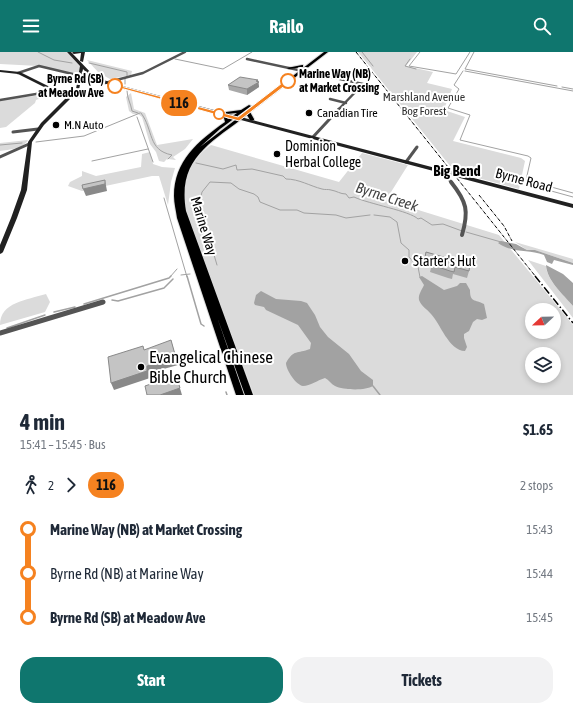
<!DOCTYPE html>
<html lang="en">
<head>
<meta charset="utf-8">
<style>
  :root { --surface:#fff; --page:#f2f2f3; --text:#1f2937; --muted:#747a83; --accent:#0f766e }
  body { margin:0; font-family:"Asap Condensed",sans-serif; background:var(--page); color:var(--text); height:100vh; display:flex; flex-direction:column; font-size:15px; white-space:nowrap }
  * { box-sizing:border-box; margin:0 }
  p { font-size:13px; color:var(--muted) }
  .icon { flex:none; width:22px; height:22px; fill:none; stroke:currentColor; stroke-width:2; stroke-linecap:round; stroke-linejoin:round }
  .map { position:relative; height:343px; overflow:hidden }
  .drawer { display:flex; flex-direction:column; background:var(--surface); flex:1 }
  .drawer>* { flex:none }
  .badge { padding:0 8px; border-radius:13px; font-size:14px; line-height:26px }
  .needle { width:26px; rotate:248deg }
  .buttons { position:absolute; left:525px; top:251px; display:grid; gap:8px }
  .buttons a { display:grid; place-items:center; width:36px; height:36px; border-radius:50%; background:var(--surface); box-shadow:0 2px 6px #0003; font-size:20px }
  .map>.badge { position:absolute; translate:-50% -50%; box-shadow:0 0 0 2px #fff }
  .legs { display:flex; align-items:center; gap:6px; height:44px; padding:0 20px; font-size:13px }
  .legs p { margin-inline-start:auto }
  .summary { display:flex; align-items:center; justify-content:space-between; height:68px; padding:0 20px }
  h1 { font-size:22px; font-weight:700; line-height:30px }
  .action { display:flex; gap:8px; margin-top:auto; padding:8px 20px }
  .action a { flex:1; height:46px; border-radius:16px; background:var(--accent); color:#fff; font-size:16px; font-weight:700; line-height:46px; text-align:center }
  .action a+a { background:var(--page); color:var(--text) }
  ul { padding:0 20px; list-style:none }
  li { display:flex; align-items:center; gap:14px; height:44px; font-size:15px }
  li i { display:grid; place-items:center; width:6px; height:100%; margin:0 5px; background:currentColor }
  li i::after { content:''; width:10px; height:10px; margin:-5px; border:3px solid; border-radius:50%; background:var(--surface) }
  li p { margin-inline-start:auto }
  li:first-child i { background:linear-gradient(#0000 50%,currentColor 0) }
  li:last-child i { background:linear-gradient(currentColor 50%,#0000 0) }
  header { display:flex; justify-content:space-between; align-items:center; height:52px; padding:0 20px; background:var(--accent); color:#fff; font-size:18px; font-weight:700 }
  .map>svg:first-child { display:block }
</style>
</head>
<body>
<header><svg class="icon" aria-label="menu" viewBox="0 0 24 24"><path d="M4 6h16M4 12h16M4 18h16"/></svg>Railo<svg class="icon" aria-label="search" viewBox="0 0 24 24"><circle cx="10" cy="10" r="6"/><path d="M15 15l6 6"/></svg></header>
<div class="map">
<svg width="573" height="343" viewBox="0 0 573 343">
  <rect width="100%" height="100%" fill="#fff"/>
  <g fill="#dbdbdb" fill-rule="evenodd">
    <path d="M0,0h67l14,15 -2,8 -40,-9 -39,-2z"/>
    <path d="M358,0h59l-11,14 27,6 -6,11 25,6 -8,20 3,2 18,6 -12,24 68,17 4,3 -6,28 -64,-17z"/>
    <path d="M87,8l45,11 -1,4 -21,4 -11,-6z"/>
    <path d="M131,41l3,16 11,4 12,32 36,-6 -8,10 -12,8 3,3 -9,-1 -3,3 -5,-1 -3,-9 -6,-8 -8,-27 -4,-3h-5l-4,-3 -3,-14z"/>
    <path d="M51,42l4,1c-4,3 -14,3 -19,5l-1,3 -29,24 -6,1v-28z"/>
    <path d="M28,88c-4,8 -19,10 -28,11v-8z"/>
    <path d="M211,93l128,37 23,-29 46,12 -22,35 113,35 74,90v70h-319c-18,-49 -36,-97 -54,-146 -5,-16 -16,-35 -16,-52 0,-22 10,-40 27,-52zM532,258h22v22h-22zM532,302h22v22h-22z"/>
    <path d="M150,100l3,12 9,3 13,1 -4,14 -3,23 -9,-29h-7l-70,15 -14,-5 2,-4 12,-6v-5l14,5 45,-9 1,-13z"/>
    <path d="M515,190l58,17v4l-38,-13h-8z"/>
    <path d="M528,208l18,6c1,15 18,29 27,40v12z"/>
    <path d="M46,242l4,8 -5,10 -45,13c0,-23 27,-25 46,-31z"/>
  </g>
  <g fill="#a2a2a2">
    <path d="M501,189l15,3 11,6h8l38,13v2l-19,-5 -2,4 -5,-2 -3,-7c-16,-6 -30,-1 -46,-12z"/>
    <path d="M546,213l17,9 10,9v23c-10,-12 -26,-25 -27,-41z"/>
    <path d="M422,224l22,14 13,-4 3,-3h6l4,7c0,13 5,9 14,14l3,14 -5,2 -5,-1 -4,3 -4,9 -5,3v4l3,9 -2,4c-16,0 -25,-28 -34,-37 -4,-5 -10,-8 -12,-14 -1,-6 3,-10 5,-15l-5,-8z"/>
    <path d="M261,239l15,8 25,2 6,2 8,12 5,12 8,10 21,17 12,17 12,9v6c-8,5 -30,4 -38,0 -4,-2 -6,-6 -10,-8 -7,2 -15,8 -22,8 -7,-1 -17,-16 -17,-23 8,-14 11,-9 24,-14l1,-6 -13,-18 -32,-15 -2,-3 -9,-2 -1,-2 2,-8z"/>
  </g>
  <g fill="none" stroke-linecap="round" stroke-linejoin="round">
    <g stroke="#a2a2a2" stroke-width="1">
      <path d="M38,0l16,8 18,3"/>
      <path d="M362,0l11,14"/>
      <path d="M420,0l-11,14 47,8 14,-22"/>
      <path d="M474,0l-9,17 92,17"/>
      <path d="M175,7l48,10 29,-17"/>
      <path d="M410,7l-5,7 11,3"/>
      <path d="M89,11l38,9v4"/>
      <path d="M463,19l-9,14 5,4 -11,19 22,7 -10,25 68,16 3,2 -5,22 47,13"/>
      <path d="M465,19l108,20"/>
      <path d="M125,26v6"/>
      <path d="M562,35l11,2"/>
      <path d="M127,39c0,7 4,13 5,20l6,2"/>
      <path d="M141,61c13,17 6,37 31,42l-4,4"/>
      <path d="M137,65l16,45"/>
      <path d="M36,90l48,-6 56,-23"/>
      <path d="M0,93l22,-2"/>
      <path d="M92,109l56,-12"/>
      <path d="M196,111l27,6 13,-4 1,5 15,-1 31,7 3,3c13,0 24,7 36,10 3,1 6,0 9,1 6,1 9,4 15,4l3,4 5,-1c15,7 56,14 64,22l3,-1 11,7 11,-1 19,7"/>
      <path d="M544,137l29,8"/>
      <path d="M164,146l23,79"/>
      <path d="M374,163l16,2 7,5 4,21 8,7v7l9,10 2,10"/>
      <path d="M466,180l35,10"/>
      <path d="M217,213l-18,-61 3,-12 8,-10 21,1 8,6 15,5 4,3 2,5 20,8h17l7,3 32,2 10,3 24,-3"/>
      <path d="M181,223l9,-1"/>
      <path d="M170,225l7,-8"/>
    </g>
    <g stroke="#a2a2a2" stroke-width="1.5">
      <path d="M187,224l14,48 3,2"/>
      <path d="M112,248l6,1 46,-13 9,-9"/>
      <path d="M84,252l85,-26 2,-2"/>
      <path d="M54,260l21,-5"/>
      <path d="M7,276l38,-13"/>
      <path d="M373,334l7,9"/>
      <path d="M226,340l1,3"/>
    </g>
    <g stroke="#dbdbdb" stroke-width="2">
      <g id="primary">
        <path d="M324,0h4l-78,60 4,7v1h-4l-3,-5c-36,28 -70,43 -61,96l67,184h-8l-28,-78 27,78h-8l-59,-177c-1,-7 -3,-15 -3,-22 0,-35 24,-55 51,-74l-1,-4 -4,-4v-1h4l4,6 9,-6 -11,1v-2l15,-2 8,-5 2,1 -31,23 -20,18z"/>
        <path d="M302,13h1v2l-14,2 -2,-1z"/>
      </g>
    </g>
    <g stroke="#545454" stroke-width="2.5">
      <path d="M247,7l116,25 -25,26"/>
      <path d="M18,21l21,-7 42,10"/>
      <path d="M105,31l38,-10 42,-21"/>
      <path d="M330,47l16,4"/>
      <path d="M0,48l54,-9"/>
    </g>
    <g stroke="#545454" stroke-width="3">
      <path d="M13,80l25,-3"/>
      <path d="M313,85l26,-28"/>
      <path d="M0,105l29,-13"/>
      <path d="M406,110l11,-15"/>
      <path d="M442,119l10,12"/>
    </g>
    <path stroke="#545454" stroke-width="4" d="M451,130c16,20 18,29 11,53"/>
    <path stroke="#545454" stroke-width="5" d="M0,281l103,-31"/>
    <g fill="#212121" fill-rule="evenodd">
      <path d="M67,0h4l22,23 18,8 462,121v4l-464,-123 -18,-8 -8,-8 -4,21 -35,35 -12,17 -5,48 -10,28 -14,34 -1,1 -2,1v-9l11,-27 10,-28 7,-48 13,-19 25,-25 -48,-24 -18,-2v-2l20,2 48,24 8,-7 4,-23z"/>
      <path d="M73,0h12l-2,10 -3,-1 1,-8 -7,1 -2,-1z"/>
    </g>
    <use href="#primary" fill="#000" fill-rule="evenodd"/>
    <g stroke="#000" stroke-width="1" stroke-dasharray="3.5 1 0.5 1" stroke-linecap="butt">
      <path d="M356,0l180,225"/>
      <path d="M479,143l25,31 8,15"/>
    </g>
    <path stroke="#000" stroke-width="1.5" stroke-dasharray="8 2.5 1.5 2.5" stroke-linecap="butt" d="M535,224l38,47"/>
  </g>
  <g fill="#a9a9a9">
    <path d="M258,28l1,7 -12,8 -18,-5 -1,-5z"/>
    <path d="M426,200l28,8 1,-2 10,4 4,9 -2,7 -14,-4 -1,5 -4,-1 -18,-6 1,-4 -6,-1 1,-2 -3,-1z"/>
  </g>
  <g fill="#898989">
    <path d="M258,28l1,7 -12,8v-6z"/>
    <path d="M105,128l2,11 -21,5 -3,-7z"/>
    <path d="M171,288l7,25 -29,8 1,5 -36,12 -3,-7 36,-17z"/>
    <path d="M176,323l6,20h-22z"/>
  </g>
  <g fill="#c4c4c4" stroke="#898989">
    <path d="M240,25l18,3 -2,1 3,1 -12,7 -19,-4z"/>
    <path d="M105,128v4l-22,5 -1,-4z"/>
    <path d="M426,200l28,8 1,-2 10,2v2l5,2 -1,7 -14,-4 -1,5 -4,-1 -18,-6 1,-4 -6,-1 1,-2 -3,-1z"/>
    <path d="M171,288l5,18 -29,8v5l-36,12 -3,-26 35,-11 1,4z"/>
    <path d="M176,323l4,13 -20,7h-13l-2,-9z"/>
  </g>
  <path fill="#f58220" stroke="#fff" d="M286,28l5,1 -52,40 -126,-35 4,-1 121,32z"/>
  <g fill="#fff" stroke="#f58220" stroke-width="2">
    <circle cx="288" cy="29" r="7"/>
    <circle cx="115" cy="34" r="7"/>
    <circle cx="219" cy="62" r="5"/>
  </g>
  <g fill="#000" stroke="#fff" stroke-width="1.5">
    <circle cx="309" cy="61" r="4"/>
    <circle cx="56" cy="73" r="4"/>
    <circle cx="277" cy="102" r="4"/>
    <circle cx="405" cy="209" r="4"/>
    <circle cx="141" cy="315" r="4"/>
  </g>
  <g text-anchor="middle" stroke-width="4" stroke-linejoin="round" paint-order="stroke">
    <g font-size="12" font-weight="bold" fill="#000" stroke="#fff" text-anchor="start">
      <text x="299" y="26">Marine Way (NB)<tspan x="299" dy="14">at Market Crossing</tspan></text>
      <text x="104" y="31" text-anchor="end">Byrne Rd (SB)<tspan x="104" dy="14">at Meadow Ave</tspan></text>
    </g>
    <g font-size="12" fill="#323232" stroke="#fff">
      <text x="424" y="49">Marshland Avenue<tspan x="424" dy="14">Bog Forest</tspan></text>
    </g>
    <g font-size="12" fill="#000" stroke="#fff" text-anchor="start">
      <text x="317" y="65">Canadian Tire</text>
      <text x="64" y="77">M.N Auto</text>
    </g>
    <g font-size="14" fill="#000" stroke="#fff" text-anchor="start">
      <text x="285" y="99">Dominion<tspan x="285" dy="16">Herbal College</tspan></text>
      <text x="413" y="214">Starter's Hut</text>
    </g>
    <g font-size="14" fill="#000" stroke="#fff">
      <text transform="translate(524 128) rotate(15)" y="5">Byrne Road</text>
      <text transform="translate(204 174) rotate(73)" y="5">Marine Way</text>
    </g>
    <g font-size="15" font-weight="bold" fill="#000" stroke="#fff">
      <text x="457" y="124">Big Bend</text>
    </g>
    <g font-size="15" font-style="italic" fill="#434343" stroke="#fff">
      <text transform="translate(387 145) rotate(18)" y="5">Byrne Creek</text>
    </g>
    <g font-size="17" fill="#000" stroke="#fff" text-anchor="start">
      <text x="149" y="311">Evangelical Chinese<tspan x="149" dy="20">Bible Church</tspan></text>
    </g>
  </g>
</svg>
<div class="buttons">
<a><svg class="needle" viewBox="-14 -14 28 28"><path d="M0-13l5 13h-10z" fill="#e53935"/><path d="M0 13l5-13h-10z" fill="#747a83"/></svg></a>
<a><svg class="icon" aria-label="layers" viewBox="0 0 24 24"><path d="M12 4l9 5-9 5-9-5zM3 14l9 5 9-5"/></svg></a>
</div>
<b class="badge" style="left:179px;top:51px;background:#f58220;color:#111">116</b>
</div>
<section class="drawer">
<div class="summary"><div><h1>4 min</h1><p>15:41 – 15:45 · Bus</p></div><b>$1.65</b></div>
<div class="legs"><svg class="icon" aria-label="walk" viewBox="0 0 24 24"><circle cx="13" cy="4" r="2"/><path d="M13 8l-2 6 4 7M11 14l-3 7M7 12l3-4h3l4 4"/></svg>2<svg class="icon" aria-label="forward" viewBox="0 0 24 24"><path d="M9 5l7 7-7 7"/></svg><b class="badge" style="background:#f58220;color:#111">116</b><p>2 stops</p></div>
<ul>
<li><i style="color:#f58220"></i><b>Marine Way (NB) at Market Crossing</b><p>15:43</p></li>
<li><i style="color:#f58220"></i><span>Byrne Rd (NB) at Marine Way</span><p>15:44</p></li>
<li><i style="color:#f58220"></i><b>Byrne Rd (SB) at Meadow Ave</b><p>15:45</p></li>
</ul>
<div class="action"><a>Start</a><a>Tickets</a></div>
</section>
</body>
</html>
